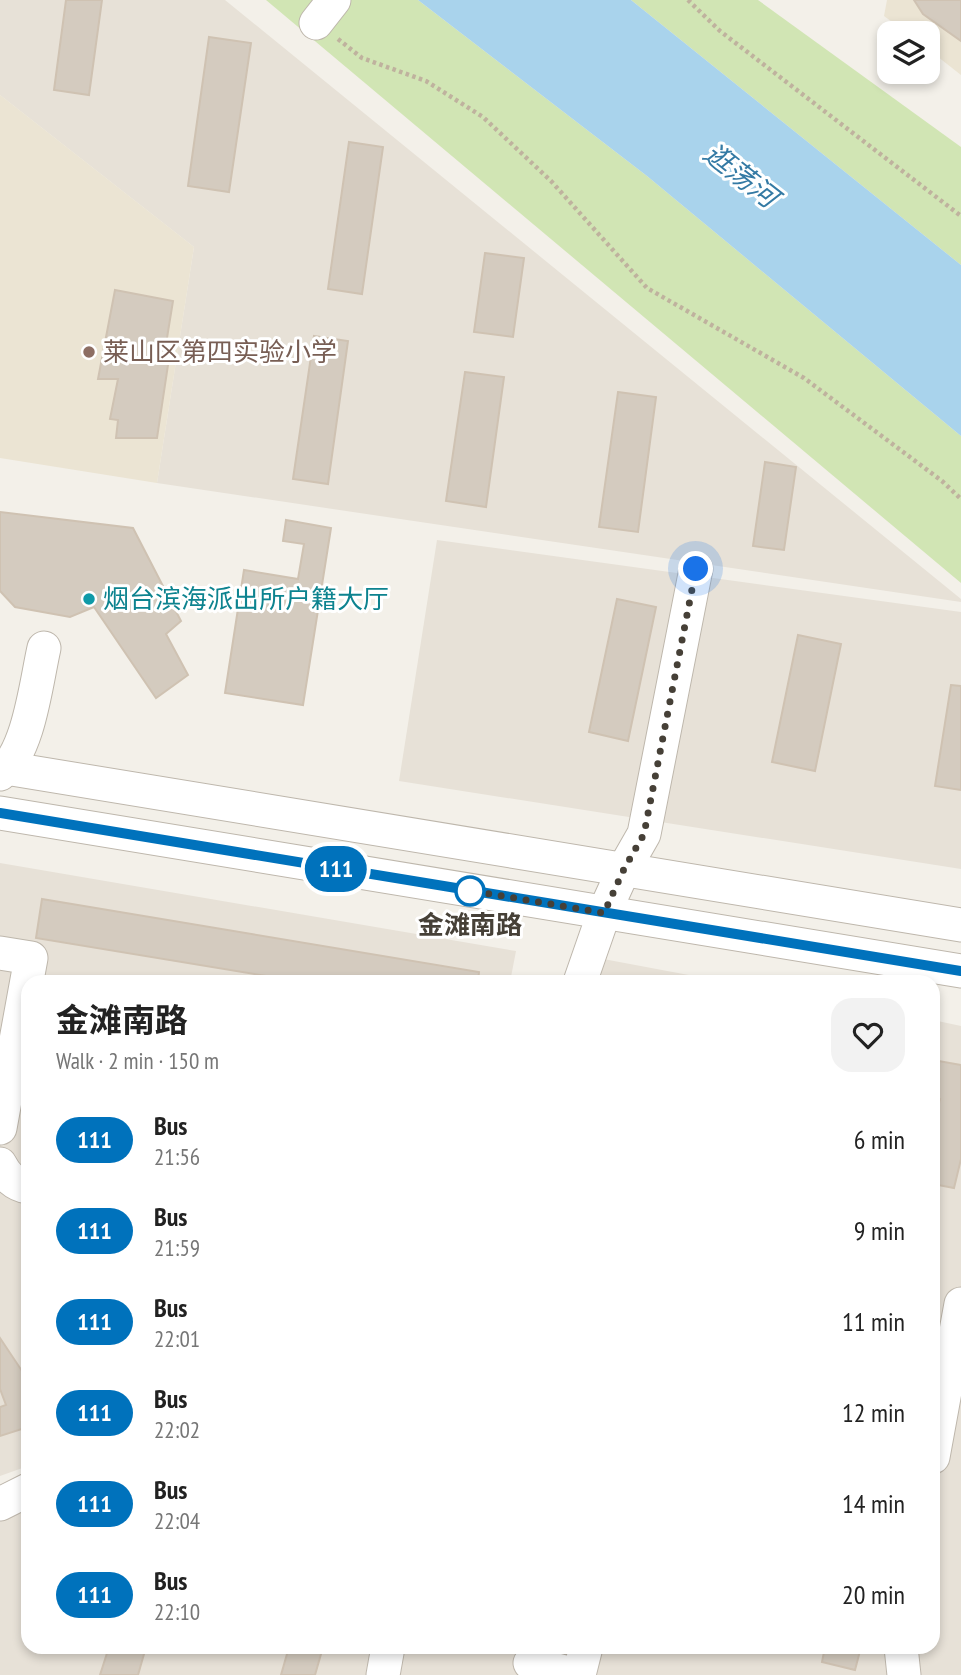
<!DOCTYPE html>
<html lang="en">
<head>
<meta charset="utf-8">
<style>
  :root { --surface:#fff; --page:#f2f2f2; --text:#222; --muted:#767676 }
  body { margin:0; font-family:"PT Sans Narrow","Noto Sans SC",sans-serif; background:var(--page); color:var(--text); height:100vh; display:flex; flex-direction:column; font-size:26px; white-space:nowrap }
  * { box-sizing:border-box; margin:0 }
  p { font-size:23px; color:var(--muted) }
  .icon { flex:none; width:38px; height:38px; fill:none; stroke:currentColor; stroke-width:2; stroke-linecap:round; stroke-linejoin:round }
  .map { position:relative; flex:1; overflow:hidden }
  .details { position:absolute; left:21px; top:975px; width:919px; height:679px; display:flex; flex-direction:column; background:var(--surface); border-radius:21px; box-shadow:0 4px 10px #0003 }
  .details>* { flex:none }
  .badge { padding:0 14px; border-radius:23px; font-size:24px; line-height:46px }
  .buttons { position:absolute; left:877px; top:21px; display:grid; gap:14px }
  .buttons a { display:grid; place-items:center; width:63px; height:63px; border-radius:14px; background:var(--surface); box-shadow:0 4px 10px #0003; font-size:35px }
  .you { position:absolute; width:35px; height:35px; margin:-18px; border:5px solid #fff; border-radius:50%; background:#1a73e8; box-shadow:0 0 0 10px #1a73e833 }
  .map>.badge { position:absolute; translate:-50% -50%; box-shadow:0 0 0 4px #fff }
  .round { display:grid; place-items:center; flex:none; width:74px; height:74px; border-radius:21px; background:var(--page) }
  .overview { display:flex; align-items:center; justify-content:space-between; height:119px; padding:0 35px }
  h1 { font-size:33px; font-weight:700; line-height:52px }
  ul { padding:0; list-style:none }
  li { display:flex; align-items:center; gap:21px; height:91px; padding:0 35px }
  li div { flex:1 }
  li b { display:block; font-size:26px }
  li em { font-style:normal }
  li .badge { min-width:77px; font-weight:700; text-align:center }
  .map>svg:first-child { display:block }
</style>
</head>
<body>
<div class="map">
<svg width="961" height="1675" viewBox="0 0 961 1675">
  <rect width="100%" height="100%" fill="#f3f0e9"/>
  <g fill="#e7e1d7">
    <path d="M0,0h225l736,599v3l-804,-119 37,-236 -194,-152z"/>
    <path d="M437,540l524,72v257l-562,-88z"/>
    <path d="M0,863l516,88 -6,31h-482v484l-28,10z"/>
    <path d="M598,958l128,24h-134z"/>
    <path d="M933,1020l28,6v649h-961v-155l28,-9v136h372l22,6 2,-6h509z"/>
  </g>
  <g fill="#ebe4d3">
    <path d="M887,0h74v75l-33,-26v-16h-21l-23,-17z"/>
    <path d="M0,95l194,152 -37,236 -157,-25z"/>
  </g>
  <g fill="#d1e5b4">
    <path d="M266,0h152l229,176 314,260v147z"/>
    <path d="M631,0h127l203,147v118z"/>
  </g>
  <path fill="#a9d3ec" d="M418,0h213l330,265v171l-314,-260z"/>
  <g fill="#d4cbbf" stroke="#cfc2b2" stroke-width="2">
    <path d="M66,0h36l-13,95 -35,-5z"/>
    <path d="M914,0h47v41l-38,-27z"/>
    <path d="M209,37l42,6 -22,149 -41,-6z"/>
    <path d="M349,142l34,5 -21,147 -34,-5z"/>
    <path d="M485,253l39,5 -11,79 -39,-5z"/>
    <path d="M115,290l58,11 -7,43 5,1 -14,93h-41l2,-18 -8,-1 8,-40h-20z"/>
    <path d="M314,336l34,5 -20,143 -35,-5z"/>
    <path d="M465,372l39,5 -18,130 -40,-6z"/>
    <path d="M618,392l38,5 -18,135 -39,-5z"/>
    <path d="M765,462l31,5 -12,83 -31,-4z"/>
    <path d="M0,512l133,16 48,93 -15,13 22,41 -32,23 -62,-91 -24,10 -55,-10 -15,-16z"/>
    <path d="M286,520l45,8 -28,177 -78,-12 19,-123 54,9 6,-35 -21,-3z"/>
    <path d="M617,599l39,8 -28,134 -39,-9z"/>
    <path d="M798,635l43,9 -26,127 -43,-9z"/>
    <path d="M951,685l10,1v104l-26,-4z"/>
    <path d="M42,899l437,73 -1,10h-175l-267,-44z"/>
    <path d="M933,1060l28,5v94l-7,29 -21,-4v-55l7,-30 -7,-1z"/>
    <path d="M0,1338l28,42v47l-28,9v-29l6,-2 -6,-16z"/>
    <path d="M109,1647h37l-8,28h-38z"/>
    <path d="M289,1647h34l-8,28h-34z"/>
    <path d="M825,1647h36l-6,23 -33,-8z"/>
  </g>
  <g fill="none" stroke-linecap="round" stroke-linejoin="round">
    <g stroke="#beb7ac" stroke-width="35">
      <g id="minor">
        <path d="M316,23l18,-23"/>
        <path d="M0,767l961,158"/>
        <path d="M0,774c29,-22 36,-91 44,-126"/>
        <path d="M0,813l961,158"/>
        <path d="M0,953l31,5 -31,170"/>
        <path d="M580,982l24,-69 20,-44 20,-35 52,-265"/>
        <path d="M0,1164c6,12 14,21 28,23"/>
        <path d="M933,1457l28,-153"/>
        <path d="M0,1504l28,-14"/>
        <path d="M901,1647l3,28"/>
        <path d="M530,1663l46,12"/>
        <path d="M383,1675l5,-28"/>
        <path d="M579,1675l7,-28"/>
      </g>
    </g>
    <g stroke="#bfb29e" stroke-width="4.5" stroke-dasharray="3.5 3.5" stroke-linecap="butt">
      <path d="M688,0l32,31 241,185"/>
      <path d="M338,39l24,19 64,23 57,36 68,64 96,107 157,90 138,103 19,18"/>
    </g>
    <use href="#minor" stroke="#fff" stroke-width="33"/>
  </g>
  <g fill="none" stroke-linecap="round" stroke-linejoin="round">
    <g stroke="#fff" stroke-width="16">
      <path id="line" d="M0,813l961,158"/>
    </g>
    <use href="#line" stroke="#0072bc" stroke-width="10"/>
    <path stroke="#464037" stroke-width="7" stroke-dasharray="0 12.6" d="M470,891l-3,-1 137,23 20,-44 20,-35 52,-265"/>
  </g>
  <circle fill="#8d6e63" stroke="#fff" stroke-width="2.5" cx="89" cy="352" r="7"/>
  <circle fill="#0f9aa8" stroke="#fff" stroke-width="2.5" cx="89" cy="599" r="7"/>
  <circle fill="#fff" stroke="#0072bc" stroke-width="3.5" cx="470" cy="891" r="14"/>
  <g text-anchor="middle" stroke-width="6" stroke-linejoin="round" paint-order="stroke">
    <g font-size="26" fill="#785e54" stroke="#fff" text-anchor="start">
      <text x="103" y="361">莱山区第四实验小学</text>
    </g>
    <g font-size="26" fill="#0d838f" stroke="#fff" text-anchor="start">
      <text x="103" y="608">烟台滨海派出所户籍大厅</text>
    </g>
    <g font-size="26" font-weight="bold" fill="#464037" stroke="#fff">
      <text x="470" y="934">金滩南路</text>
    </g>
    <g font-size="28" font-style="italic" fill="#347aa4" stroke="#fff">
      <text transform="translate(741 175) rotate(38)" y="10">逛荡河</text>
    </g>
  </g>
</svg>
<div class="buttons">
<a><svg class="icon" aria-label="layers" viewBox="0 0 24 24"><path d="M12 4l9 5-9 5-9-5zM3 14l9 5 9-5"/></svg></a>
</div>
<div class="you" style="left:696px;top:569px"></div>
<b class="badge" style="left:336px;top:869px;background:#0072bc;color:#fff">111</b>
<section class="details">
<div class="overview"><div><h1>金滩南路</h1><p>Walk · 2 min · 150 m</p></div><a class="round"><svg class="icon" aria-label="heart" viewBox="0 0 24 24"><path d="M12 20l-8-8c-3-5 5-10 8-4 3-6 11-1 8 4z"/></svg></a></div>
<ul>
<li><span class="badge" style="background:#0072bc;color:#fff">111</span><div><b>Bus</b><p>21:56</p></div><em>6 min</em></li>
<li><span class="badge" style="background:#0072bc;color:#fff">111</span><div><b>Bus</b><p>21:59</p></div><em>9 min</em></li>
<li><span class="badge" style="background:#0072bc;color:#fff">111</span><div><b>Bus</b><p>22:01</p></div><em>11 min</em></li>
<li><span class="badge" style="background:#0072bc;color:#fff">111</span><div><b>Bus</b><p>22:02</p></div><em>12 min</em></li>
<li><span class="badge" style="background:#0072bc;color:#fff">111</span><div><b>Bus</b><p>22:04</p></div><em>14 min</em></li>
<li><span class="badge" style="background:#0072bc;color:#fff">111</span><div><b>Bus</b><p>22:10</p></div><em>20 min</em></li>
</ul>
</section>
</div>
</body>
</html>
